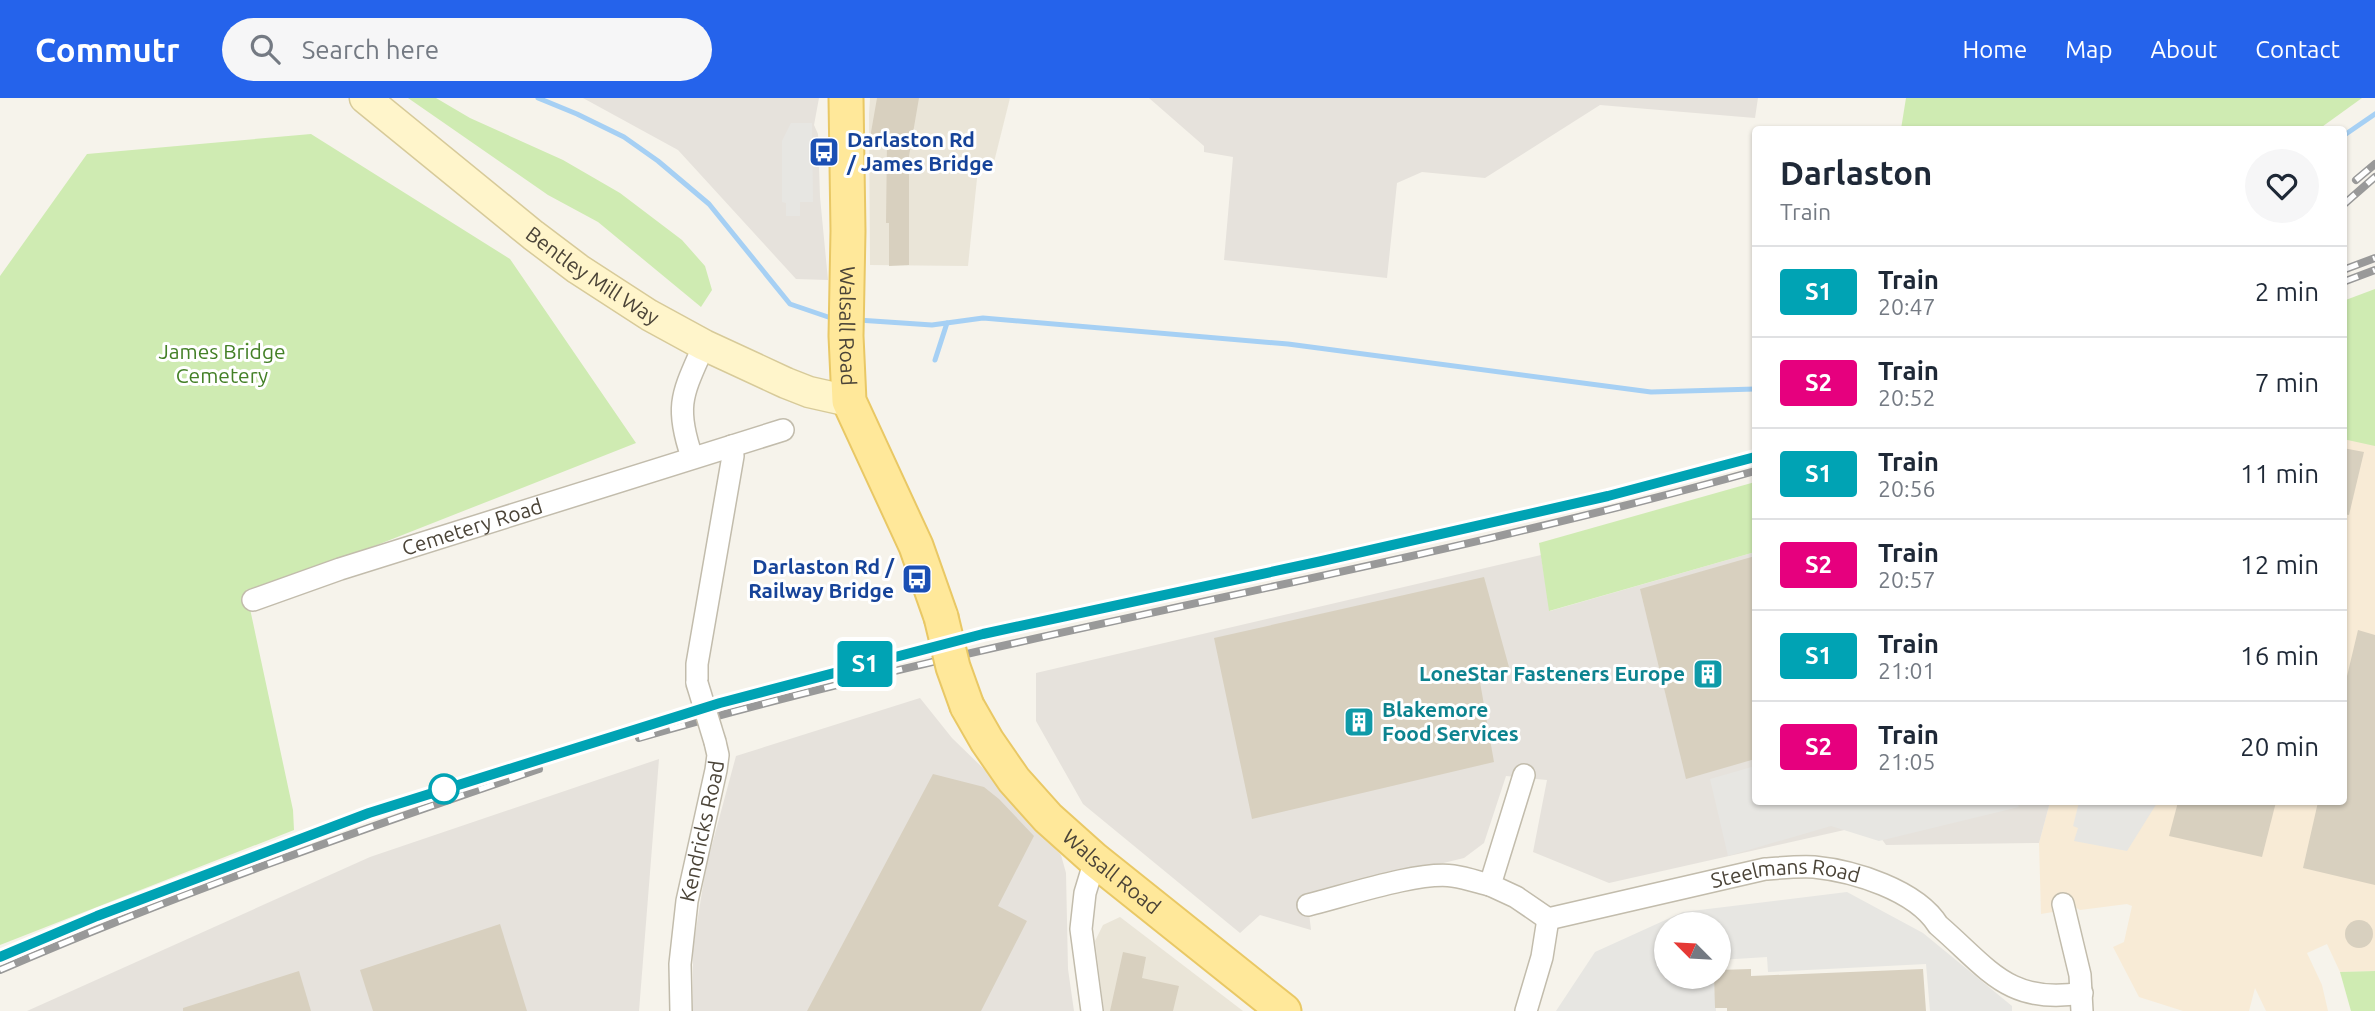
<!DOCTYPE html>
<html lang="en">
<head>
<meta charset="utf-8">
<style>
  :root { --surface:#fff; --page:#f6f6f7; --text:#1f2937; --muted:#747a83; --line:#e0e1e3; --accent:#2563eb }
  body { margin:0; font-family:Ubuntu,sans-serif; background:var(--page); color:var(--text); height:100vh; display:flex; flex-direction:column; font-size:26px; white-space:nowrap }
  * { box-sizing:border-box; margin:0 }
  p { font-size:23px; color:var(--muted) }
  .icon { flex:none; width:38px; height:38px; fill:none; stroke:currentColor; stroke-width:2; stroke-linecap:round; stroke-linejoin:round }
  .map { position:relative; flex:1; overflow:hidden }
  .details { position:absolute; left:1752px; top:28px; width:595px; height:679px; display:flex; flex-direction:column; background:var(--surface); border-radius:7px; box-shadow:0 2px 5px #0004 }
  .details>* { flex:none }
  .badge { padding:0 14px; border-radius:5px; font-size:24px; line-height:46px }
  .needle { width:46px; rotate:294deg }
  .controls { position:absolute; left:1654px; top:814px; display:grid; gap:14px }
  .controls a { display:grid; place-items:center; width:77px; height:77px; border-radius:50%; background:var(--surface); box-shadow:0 2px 5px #0004; font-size:35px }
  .map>.badge { position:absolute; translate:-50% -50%; box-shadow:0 0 0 4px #fff }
  .round { display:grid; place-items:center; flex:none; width:74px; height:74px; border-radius:37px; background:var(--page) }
  .headline { display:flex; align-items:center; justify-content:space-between; height:119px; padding:0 28px }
  h1 { font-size:33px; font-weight:700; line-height:52px }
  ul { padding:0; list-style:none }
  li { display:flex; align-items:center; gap:21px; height:91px; padding:0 28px; border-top:2px solid var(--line) }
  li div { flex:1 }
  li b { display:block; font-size:26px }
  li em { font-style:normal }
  li .badge { min-width:77px; font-weight:700; text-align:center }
  header { display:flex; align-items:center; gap:42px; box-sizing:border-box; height:98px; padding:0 35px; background:var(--accent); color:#fff }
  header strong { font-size:33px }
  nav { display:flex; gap:38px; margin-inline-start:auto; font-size:24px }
  .search { width:490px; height:63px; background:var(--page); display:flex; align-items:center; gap:18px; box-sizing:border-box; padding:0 24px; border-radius:38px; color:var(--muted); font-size:26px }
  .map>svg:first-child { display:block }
</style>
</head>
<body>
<header>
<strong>Commutr</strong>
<div class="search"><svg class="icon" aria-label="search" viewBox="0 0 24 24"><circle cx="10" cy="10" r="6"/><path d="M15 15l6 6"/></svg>Search here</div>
<nav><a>Home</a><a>Map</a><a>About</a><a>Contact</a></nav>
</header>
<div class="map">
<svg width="2375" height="913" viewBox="0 0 2375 913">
  <rect width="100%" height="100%" fill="#f6f3eb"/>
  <g fill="#eae5d8">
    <path d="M870,0h140l-16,64 -15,-3 -11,107 -98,-1 -1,-151z"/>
    <path d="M1120,819l123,94h-139l-9,-70 8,-16z"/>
  </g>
  <path fill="#f8ebd6" d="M2375,276v597l-35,1 -13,-28 -20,9 15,32 6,26h-62l-11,-23 -6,23h-66l-44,-14 -26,-50 11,-5 8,-36 -5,-2 -47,6 -5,-3v-5l-23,3 1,7 -12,2 -2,-71 11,-41h293v-414z"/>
  <g fill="#e6e2dc">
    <path d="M583,0h236l-5,27 4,9 2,63 8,83 -32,-1 -118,-129z"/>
    <path d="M1149,0h609l-3,20 -155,-13 -115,73 -63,-6 -25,11 -10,95 -163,-18 9,-103 -29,-5v-6z"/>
    <path d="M1755,454v250h295l-11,41 -153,2 -15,-21 -262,59 -76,-31 14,-72 -41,-4 -22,67 -20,15 -157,38 4,34 -51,-15 -20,18 -157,-129 -47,-83v-48l505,-118 9,56z"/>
    <path d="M920,600l32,40 35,34 74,83 5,18 2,96 6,42h-381v-63l13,-81 30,-111z"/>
    <path d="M659,661l-20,252h-612l343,-154z"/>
  </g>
  <g fill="#cfebb2">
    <path d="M408,0h28l34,20 93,42 57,33 62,47 23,26 7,24 -11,17 -103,-85 -50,-27z"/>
    <path d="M1906,0h456l-43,31h-418z"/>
    <path d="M311,36l199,125 126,184 -297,117 -93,30 47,220 1,20 -294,115v-669l87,-122z"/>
    <path d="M2375,191v157l-32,-7v-138z"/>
    <path d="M1755,384v70l-206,59 -10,-68z"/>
    <path d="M2375,873v40h-24l-11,-39z"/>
  </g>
  <g fill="#e7e6e2">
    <path d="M791,25h21l1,79h-13v14h-14v-13l-4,-1v-61z"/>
    <path d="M1755,668v36h262l2,5 -140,34 -48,-15 -103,30 -18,-77z"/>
    <path d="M2079,704h93l-1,2 -14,-1 -30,48 -53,-10 4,-13 -5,-2z"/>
    <path d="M1847,794l76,41 89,73v5h-82l-4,-47 -158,8 -1,-15 -48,3 -1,-36h-52v52l48,1 2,34h-160l39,-59 88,-40z"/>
  </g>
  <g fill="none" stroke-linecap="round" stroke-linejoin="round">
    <g stroke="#a6d0f4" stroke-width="5">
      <path d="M538,0l39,16 47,23 34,24 51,43 81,100 44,15"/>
      <path d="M2343,38l32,-22"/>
      <path d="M858,222l74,5 51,-7 305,26 363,48 104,-3"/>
      <path d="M935,262l12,-37"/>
    </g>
  </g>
  <g fill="#d8d0bf">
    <path d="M877,0h42l-10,58v109l-20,1v-43h-3l1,-82 -17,-3z"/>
    <path d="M2343,350l21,4 -15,63 -6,-1z"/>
    <path d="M1755,458v203l-69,20 -46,-190z"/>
    <path d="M1484,479l25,90 -29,15 14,80 -242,57 -38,-181z"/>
    <path d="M2358,532l17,5v250l-72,-17 15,-66h25v-109z"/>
    <path d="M933,676l51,13 15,12 35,37 -36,70 29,15 -46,90h-174z"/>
    <path d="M2178,704h98l-14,55 -93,-21z"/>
    <circle cx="2359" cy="836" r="14"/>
    <path d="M500,826l27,87h-154l-13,-41z"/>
    <path d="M1123,854l23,5 -4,21 37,8 -6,25h-63z"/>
    <path d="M1751,871v7l172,-7 3,42h-199v-3h-12l-1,-32h4v-6z"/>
    <path d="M299,873l12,40h-128v-3z"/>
  </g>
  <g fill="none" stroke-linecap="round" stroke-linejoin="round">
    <g stroke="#c2bcac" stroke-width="24">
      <g id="street">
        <path d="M692,359c-18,-52 -9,-64 12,-112"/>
        <path id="s1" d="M253,502l87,-31 443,-139"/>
        <path d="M697,585v-19l36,-208 -1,-10"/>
        <path d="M1524,677l-34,110 26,12 32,22"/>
        <path d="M2063,806l17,71 2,36"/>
        <path d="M1308,807c37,-9 110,-34 145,-29 13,2 25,6 37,9"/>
        <path id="s2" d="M1548,821l217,-50c16,-1 33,-3 49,-2 40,4 102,23 124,58 51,44 70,80 144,68"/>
        <path id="s3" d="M681,913l-1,-47 7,-63 29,-131 2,-15 -3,-13"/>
        <path d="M1092,913l-11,-82 4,-36 10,-33"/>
        <path d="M1526,913l16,-54 6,-38"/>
      </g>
    </g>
    <g stroke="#d7ca99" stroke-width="33">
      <g id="secondary">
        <path id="s4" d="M365,0l168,137 45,34 71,46 55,30 82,38 23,9 40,9"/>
      </g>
    </g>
    <g stroke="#e9c865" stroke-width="37">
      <g id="primary">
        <path id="s5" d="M846,0l2,133 -2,105 3,65 67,145 25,71"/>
        <path id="s6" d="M967,608l20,35 27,39 34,38 47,42 189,151"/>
      </g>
    </g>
    <use href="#street" stroke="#fff" stroke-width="21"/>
    <use href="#secondary" stroke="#fff5cb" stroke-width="30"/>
    <use href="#primary" stroke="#ffe89a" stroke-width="33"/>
    <g stroke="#999" stroke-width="8">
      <g id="rail">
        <path d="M2356,82l19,-16"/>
        <path d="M2343,107l32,-28"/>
        <path d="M2343,172l32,-12"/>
        <path d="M2343,184l32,-12"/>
        <path d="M639,640c368,-107 748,-164 1116,-267"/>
        <path d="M0,859c265,-112 538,-206 816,-281 160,-43 322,-74 484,-110 152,-34 304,-69 455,-109"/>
        <path d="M0,872c176,-76 357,-139 539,-201"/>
      </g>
    </g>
    <use href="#rail" stroke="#fff" stroke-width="5" stroke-dasharray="16" stroke-linecap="butt"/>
    <g stroke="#c2bcac" stroke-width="24" stroke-linecap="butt">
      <path id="street-bridge" d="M697,585l18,59"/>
    </g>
    <g stroke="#e9c865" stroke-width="37" stroke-linecap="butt">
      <path id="primary-bridge" d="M941,519l12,50 14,39"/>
    </g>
    <use href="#street-bridge" stroke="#fff" stroke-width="21"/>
    <use href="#primary-bridge" stroke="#ffe89a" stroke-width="33"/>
  </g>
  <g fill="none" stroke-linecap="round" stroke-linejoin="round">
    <g stroke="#fff" stroke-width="16">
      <path id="line" d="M0,859l97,-41 272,-103 351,-110 263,-69 339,-73 286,-65 147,-39"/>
    </g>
    <use href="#line" stroke="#00a3b4" stroke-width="10"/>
  </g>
  <defs>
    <g id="bus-square" transform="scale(1.575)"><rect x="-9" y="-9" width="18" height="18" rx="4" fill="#1a4fb4" stroke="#fff"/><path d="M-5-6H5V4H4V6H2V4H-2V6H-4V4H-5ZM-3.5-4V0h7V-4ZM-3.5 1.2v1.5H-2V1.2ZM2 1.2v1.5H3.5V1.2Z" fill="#fff"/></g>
    <g id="building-square" transform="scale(1.575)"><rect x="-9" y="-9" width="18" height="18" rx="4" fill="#0f9aa8" stroke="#fff"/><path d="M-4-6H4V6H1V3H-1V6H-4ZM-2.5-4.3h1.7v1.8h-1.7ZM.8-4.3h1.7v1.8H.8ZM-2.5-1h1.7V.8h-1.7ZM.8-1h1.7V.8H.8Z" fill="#fff"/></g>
  </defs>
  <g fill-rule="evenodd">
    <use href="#bus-square" x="824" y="54"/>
    <use href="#bus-square" x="917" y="481"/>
    <use href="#building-square" x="1708" y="576"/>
    <use href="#building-square" x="1359" y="624"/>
  </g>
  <circle fill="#fff" stroke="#00a3b4" stroke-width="3.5" cx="444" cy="691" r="14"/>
  <g text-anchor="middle" stroke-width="6" stroke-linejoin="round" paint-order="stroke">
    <g font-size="21" font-weight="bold" fill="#164399" stroke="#fff" text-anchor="start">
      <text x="847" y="49">Darlaston Rd<tspan x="847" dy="24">/ James Bridge</tspan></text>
      <text x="894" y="476" text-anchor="end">Darlaston Rd /<tspan x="894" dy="24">Railway Bridge</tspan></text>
    </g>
    <g font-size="21" fill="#4b4438" stroke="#fff">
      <text dy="7" stroke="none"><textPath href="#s4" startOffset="289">Bentley Mill Way</textPath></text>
      <text dy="7" stroke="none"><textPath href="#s5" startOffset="228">Walsall Road</textPath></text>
      <text dy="7" stroke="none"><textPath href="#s1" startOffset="231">Cemetery Road</textPath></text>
      <text dy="7" stroke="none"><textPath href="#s3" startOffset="182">Kendricks Road</textPath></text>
      <text dy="7" stroke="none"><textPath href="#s6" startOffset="222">Walsall Road</textPath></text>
      <text dy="7" stroke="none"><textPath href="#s2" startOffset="243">Steelmans Road</textPath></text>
    </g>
    <g font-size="21" fill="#448027" stroke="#fff">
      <text x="222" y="261">James Bridge<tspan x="222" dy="24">Cemetery</tspan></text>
    </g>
    <g font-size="21" font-weight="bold" fill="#0d838f" stroke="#fff" text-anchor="end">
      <text x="1685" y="583">LoneStar Fasteners Europe</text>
      <text x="1382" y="619" text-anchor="start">Blakemore<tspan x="1382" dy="24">Food Services</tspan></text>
    </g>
  </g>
</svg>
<div class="controls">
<a><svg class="needle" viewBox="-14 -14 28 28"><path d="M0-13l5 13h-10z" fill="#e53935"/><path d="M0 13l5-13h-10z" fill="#747a83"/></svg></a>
</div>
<b class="badge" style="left:865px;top:566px;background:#00a3b4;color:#fff">S1</b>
<section class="details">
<div class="headline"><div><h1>Darlaston</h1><p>Train</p></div><a class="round"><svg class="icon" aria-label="heart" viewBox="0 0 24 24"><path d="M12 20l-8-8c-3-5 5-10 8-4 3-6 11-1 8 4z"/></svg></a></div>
<ul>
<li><span class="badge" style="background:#00a3b4;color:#fff">S1</span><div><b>Train</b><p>20:47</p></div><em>2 min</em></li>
<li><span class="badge" style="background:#e6007e;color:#fff">S2</span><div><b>Train</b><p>20:52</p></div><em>7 min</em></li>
<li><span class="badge" style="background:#00a3b4;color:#fff">S1</span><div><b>Train</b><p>20:56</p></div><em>11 min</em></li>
<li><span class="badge" style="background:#e6007e;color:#fff">S2</span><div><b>Train</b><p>20:57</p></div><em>12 min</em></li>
<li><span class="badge" style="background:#00a3b4;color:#fff">S1</span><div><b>Train</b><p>21:01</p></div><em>16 min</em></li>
<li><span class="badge" style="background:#e6007e;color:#fff">S2</span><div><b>Train</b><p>21:05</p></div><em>20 min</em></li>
</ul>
</section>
</div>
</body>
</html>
